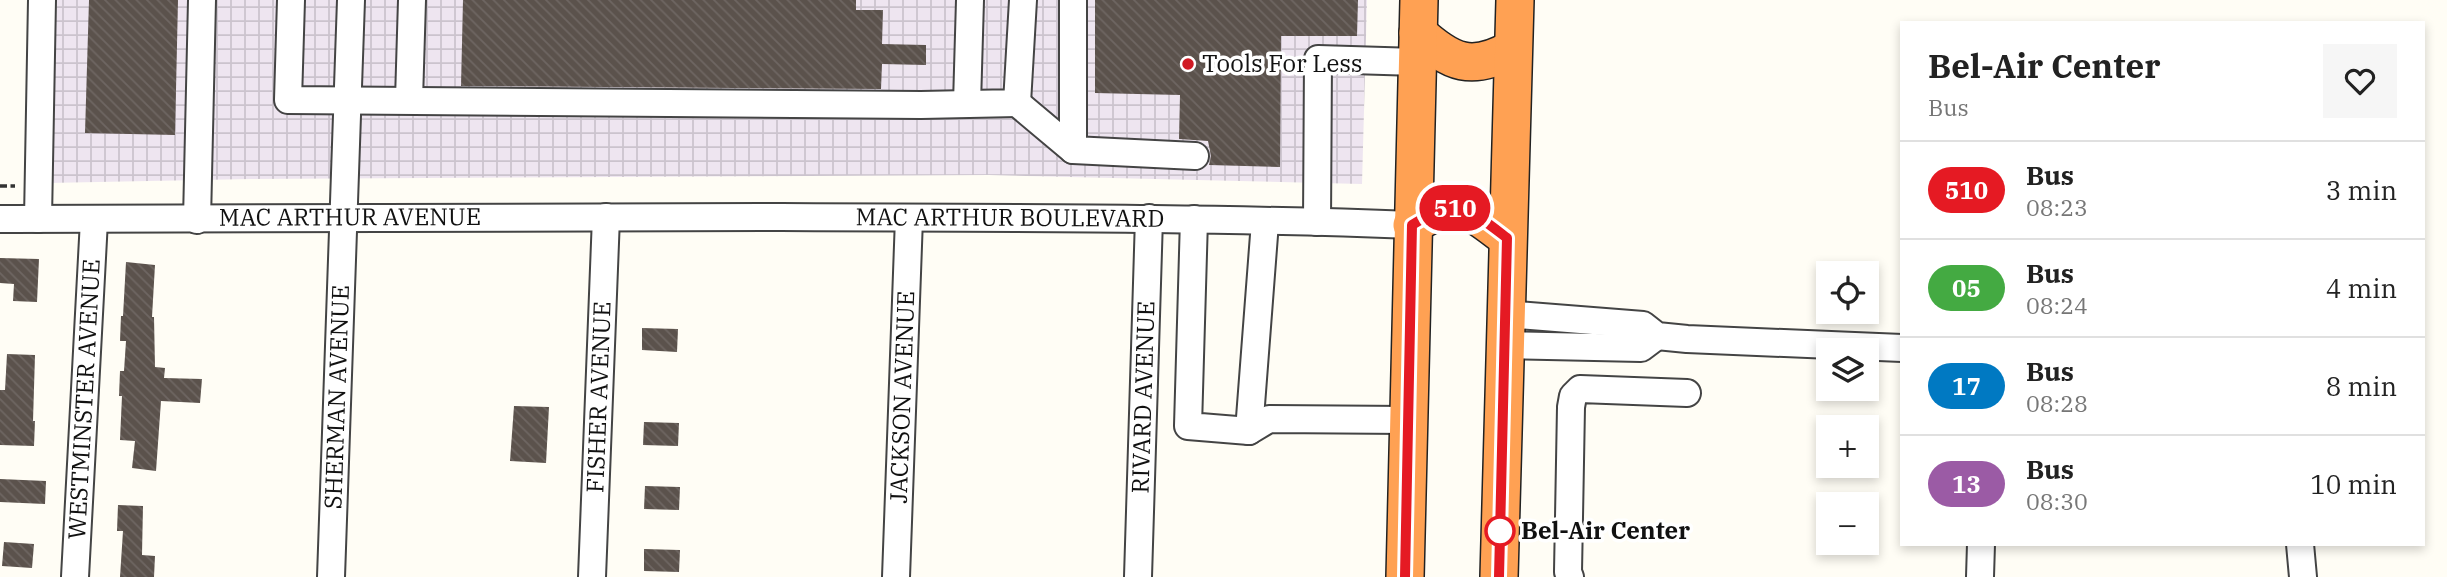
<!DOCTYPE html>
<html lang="en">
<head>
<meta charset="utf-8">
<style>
  :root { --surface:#fff; --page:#f6f6f6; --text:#222; --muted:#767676; --line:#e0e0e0 }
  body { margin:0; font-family:"IBM Plex Serif",serif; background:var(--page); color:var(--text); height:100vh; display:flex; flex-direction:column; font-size:26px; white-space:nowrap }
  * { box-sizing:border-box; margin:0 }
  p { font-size:23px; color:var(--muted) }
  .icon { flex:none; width:38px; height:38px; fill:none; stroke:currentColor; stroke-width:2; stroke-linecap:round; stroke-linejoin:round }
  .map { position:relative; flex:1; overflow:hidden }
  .details { position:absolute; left:1900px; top:21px; width:525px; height:525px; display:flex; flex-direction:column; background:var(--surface); border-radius:0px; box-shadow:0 4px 10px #0003 }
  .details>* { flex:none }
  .badge { padding:0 14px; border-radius:23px; font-size:24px; line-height:46px }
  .buttons { position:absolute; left:1816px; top:261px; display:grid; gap:14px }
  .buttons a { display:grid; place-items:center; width:63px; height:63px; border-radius:0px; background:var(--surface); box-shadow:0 4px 10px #0003; font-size:35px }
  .map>.badge { position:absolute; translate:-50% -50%; box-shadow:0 0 0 4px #fff }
  .round { display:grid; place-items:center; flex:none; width:74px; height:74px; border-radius:0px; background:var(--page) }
  .head { display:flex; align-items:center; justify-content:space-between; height:119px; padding:0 28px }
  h1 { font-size:33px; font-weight:700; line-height:52px }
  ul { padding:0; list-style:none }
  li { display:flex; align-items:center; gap:21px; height:98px; padding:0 28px; border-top:2px solid var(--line) }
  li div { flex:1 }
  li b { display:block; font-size:26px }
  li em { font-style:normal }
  li .badge { min-width:77px; font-weight:700; text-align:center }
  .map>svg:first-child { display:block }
</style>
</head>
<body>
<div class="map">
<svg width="2447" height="577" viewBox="0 0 2447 577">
  <defs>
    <pattern id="industrial-grid" width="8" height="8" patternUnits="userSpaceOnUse" patternTransform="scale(1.75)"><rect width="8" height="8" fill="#eee5f0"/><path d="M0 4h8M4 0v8" fill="none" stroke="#cbc3cd"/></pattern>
    <pattern id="building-back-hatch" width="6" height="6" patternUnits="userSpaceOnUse" patternTransform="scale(1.75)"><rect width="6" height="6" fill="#5b524c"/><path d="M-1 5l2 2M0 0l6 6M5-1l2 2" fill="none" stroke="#6e6662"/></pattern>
  </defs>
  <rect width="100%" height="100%" fill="#fffdf5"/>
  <path fill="url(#industrial-grid)" d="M57,0h1310l-5,184 -373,-9 -738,4 -204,4z"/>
  <g fill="url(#building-back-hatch)">
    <path d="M89,0h89l-3,135 -90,-2z"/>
    <path d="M463,0h393v10h27l-1,34 44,1v20l-44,-1 -1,25 -420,-3z"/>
    <path d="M1095,0h263l-1,36h-76l-1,131 -71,-2 2,-9 -3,-15 -29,-2 1,-44 -85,-2z"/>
    <path d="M0,258l39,1 -2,43 -24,-1 1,-17 -14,-1z"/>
    <path d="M126,262l29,3 -3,52h2l1,50 10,1 -1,10 38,1 -2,24 -39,-2 -5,70 -24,-3 3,-27 -15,-1 2,-44h-3l1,-25h4l2,-30h-6l1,-25h2z"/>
    <path d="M642,328l36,1 -1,23 -35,-2z"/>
    <path d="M7,354l28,1 -2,66h2l-1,25 -34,-1v-55h5z"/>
    <path d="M514,406l35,1 -3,56 -36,-2z"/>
    <path d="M644,422l35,1 -1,23 -35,-1z"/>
    <path d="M0,479l46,2 -1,23 -45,-2z"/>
    <path d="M645,486l35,1 -1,23 -35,-1z"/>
    <path d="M118,505l25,1 -1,49 13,1 -1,21h-34l3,-46h-6z"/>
    <path d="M4,542l30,2 -2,24 -30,-2z"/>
    <path d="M644,549l36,1 -1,22 -35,-1z"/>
  </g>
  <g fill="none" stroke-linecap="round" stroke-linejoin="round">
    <g stroke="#444" stroke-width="30">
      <g id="minor">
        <path d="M291,0l-3,100 633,5 96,-2 6,-103"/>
        <path d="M1073,0v150l122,6"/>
        <path d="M409,100l3,-100"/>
        <path d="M1017,103l56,47"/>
        <path d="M967,104l3,-104"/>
        <path id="s1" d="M0,219c260,-2 520,-2 781,-2 210,1 421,0 631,8"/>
        <path d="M38,219l4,-219"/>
        <path d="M1194,219l-6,207 61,5 20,-12 139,1"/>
        <path d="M197,220l5,-220"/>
        <path d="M1317,222l1,-163 99,3"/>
        <path d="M1505,314l138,11 14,11 30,3 215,9"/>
        <path d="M1504,345l137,3 16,-12"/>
        <path d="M1249,431l16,-209"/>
        <path d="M2300,544l3,33"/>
        <path id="s2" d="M75,577l19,-357"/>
        <path id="s3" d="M331,577l20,-577"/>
        <path id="s4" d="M592,577l14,-360"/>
        <path id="s5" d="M896,577l13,-359"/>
        <path id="s6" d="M1138,577l11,-359"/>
        <path d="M1570,577l-2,-5 3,-165 2,-11 7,-7 107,4"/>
        <path d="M1980,577l1,-33"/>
      </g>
    </g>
    <g stroke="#222" stroke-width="40">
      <g id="highway">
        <path d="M1418,33c33,30 54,39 94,16"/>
        <path d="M1412,225c46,-28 55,-17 95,13"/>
        <path d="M1405,577l14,-577"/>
        <path d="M1499,577l16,-577"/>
      </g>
    </g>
    <path stroke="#333" stroke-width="3.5" stroke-dasharray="7 3.5" stroke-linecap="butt" d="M0,186h15"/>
    <use href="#minor" stroke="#fff" stroke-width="26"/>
    <use href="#highway" stroke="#ffa153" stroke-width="37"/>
  </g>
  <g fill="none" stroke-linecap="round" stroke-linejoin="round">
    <g stroke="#fff" stroke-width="16">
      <path id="line" d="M1405,577l7,-352c45,-28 56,-17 95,13l-8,339"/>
    </g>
    <use href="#line" stroke="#e51a23" stroke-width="10"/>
  </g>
  <circle fill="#d01a24" stroke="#fff" stroke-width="2.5" cx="1188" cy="64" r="7"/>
  <circle fill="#fff" stroke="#e51a23" stroke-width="3.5" cx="1500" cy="531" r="14"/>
  <g text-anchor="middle" stroke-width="7" stroke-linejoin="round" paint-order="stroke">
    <g font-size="24" fill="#111" stroke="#fff" text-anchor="start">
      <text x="1202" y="72">Tools For Less</text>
    </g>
    <g font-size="24" fill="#111" stroke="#fff">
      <text dy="8" stroke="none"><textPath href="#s1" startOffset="350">MAC ARTHUR AVENUE</textPath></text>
      <text dy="8" stroke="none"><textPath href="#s1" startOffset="1010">MAC ARTHUR BOULEVARD</textPath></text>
      <text dy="8" stroke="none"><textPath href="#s3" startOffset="180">SHERMAN AVENUE</textPath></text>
      <text dy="8" stroke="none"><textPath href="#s4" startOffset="180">FISHER AVENUE</textPath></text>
      <text dy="8" stroke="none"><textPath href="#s5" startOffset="180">JACKSON AVENUE</textPath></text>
      <text dy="8" stroke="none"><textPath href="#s6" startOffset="180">RIVARD AVENUE</textPath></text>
      <text dy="8" stroke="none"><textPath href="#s2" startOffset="178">WESTMINSTER AVENUE</textPath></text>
    </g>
    <g font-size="24" font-weight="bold" fill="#111" stroke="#fff" text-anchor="start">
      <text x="1521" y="539">Bel-Air Center</text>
    </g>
  </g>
</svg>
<div class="buttons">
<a><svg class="icon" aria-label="locate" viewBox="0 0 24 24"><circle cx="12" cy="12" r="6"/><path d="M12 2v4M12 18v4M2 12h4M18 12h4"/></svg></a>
<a><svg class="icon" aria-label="layers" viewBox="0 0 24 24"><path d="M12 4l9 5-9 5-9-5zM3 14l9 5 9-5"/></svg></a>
<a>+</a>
<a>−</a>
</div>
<b class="badge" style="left:1455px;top:208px;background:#e51a23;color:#fff">510</b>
<section class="details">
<div class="head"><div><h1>Bel-Air Center</h1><p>Bus</p></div><a class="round"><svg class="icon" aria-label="heart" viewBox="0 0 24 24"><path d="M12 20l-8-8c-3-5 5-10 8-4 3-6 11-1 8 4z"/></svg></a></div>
<ul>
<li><span class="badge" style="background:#e51a23;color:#fff">510</span><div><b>Bus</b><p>08:23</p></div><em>3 min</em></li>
<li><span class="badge" style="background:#44aa42;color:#fff">05</span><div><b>Bus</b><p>08:24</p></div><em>4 min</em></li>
<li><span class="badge" style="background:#0079c2;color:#fff">17</span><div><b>Bus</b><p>08:28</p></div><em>8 min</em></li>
<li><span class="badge" style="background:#9b5ba5;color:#fff">13</span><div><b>Bus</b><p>08:30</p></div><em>10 min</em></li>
</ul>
</section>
</div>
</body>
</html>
